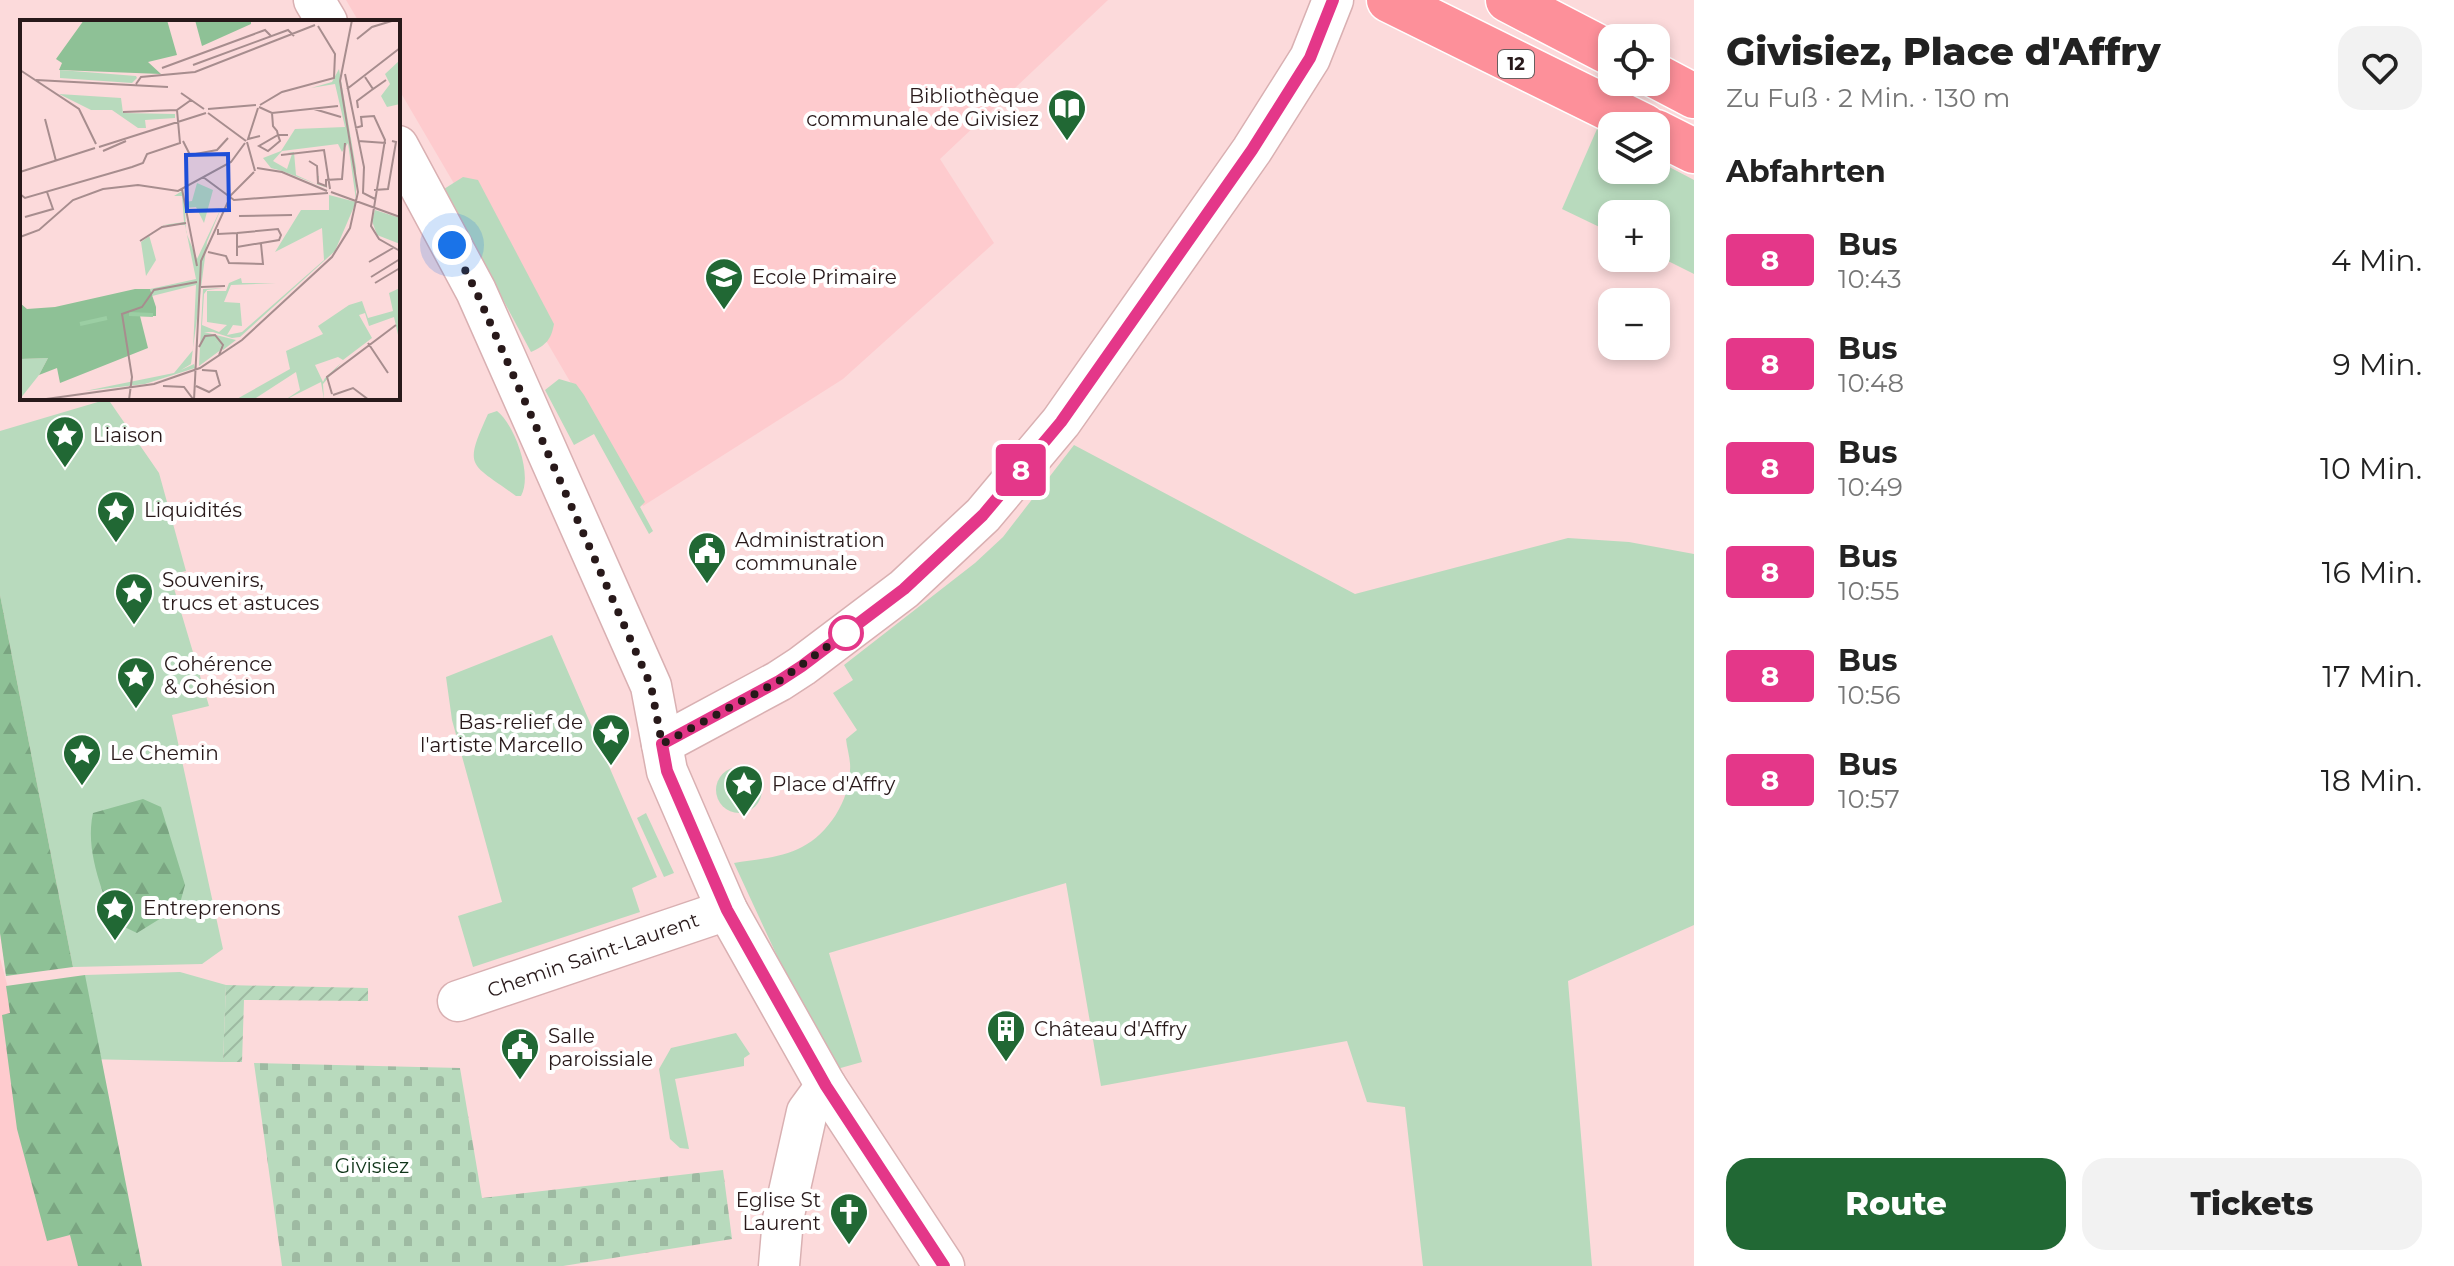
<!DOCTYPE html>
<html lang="de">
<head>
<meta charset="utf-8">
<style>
  :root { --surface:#fff; --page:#f2f2f2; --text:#222; --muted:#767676; --accent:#216834 }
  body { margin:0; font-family:Montserrat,sans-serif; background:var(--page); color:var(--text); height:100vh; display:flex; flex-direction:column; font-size:30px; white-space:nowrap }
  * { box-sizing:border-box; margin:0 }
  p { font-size:26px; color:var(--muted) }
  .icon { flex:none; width:44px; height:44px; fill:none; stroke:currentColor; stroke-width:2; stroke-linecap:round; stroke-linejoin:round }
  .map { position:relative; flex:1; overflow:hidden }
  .drawer { display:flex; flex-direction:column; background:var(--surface); width:760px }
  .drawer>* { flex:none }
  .badge { padding:0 16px; border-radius:6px; font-size:28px; line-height:52px }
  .tools { position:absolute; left:1598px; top:24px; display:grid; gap:16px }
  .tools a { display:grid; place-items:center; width:72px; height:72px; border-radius:16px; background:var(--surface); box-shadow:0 4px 12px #0003; font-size:40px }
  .you { position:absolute; width:40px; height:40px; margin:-20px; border:6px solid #fff; border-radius:50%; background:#1a73e8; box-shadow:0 0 0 12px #1a73e833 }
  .map>.badge { position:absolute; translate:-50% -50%; box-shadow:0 0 0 4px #fff }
  h2 { padding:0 32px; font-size:30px; line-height:72px }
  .round { display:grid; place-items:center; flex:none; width:84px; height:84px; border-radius:24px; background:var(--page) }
  .summary { display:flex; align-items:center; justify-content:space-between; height:136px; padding:0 32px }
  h1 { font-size:38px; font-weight:800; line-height:60px }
  .cta { display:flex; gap:16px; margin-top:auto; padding:16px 32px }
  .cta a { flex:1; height:92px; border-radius:24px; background:var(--accent); color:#fff; font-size:32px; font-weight:800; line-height:92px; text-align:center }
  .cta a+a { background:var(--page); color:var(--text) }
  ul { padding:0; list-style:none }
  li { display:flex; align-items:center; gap:24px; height:104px; padding:0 32px }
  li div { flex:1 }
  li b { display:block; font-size:30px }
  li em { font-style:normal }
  li .badge { min-width:88px; font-weight:700; text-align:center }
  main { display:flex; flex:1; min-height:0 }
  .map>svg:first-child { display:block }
</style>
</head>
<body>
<main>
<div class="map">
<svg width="1694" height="1266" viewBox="0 0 1694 1266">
  <defs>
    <pattern id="forest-firs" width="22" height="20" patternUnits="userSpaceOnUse" patternTransform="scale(2)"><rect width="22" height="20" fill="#8ec196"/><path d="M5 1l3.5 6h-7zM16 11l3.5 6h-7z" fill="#7aa581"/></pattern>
    <pattern id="cemetery-stones" width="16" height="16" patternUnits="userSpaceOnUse" patternTransform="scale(2)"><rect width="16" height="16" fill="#b8dabd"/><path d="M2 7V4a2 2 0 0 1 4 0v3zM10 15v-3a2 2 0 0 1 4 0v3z" fill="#9ebaa2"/></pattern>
    <pattern id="garden-furrows" width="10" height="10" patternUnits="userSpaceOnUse" patternTransform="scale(2)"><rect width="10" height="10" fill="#b8dabd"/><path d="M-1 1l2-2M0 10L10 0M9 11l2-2" fill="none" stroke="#9ebaa2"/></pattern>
  </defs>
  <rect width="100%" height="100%" fill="#fcdadb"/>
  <g fill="#fecbce">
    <path d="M346,0h762l-168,159 54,84 -151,136 -200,127 -245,-418v-66h-39z"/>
    <path d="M0,958l83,308h-83z"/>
  </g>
  <g fill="#b8dabd">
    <path d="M1597,129l15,8v33h44v-10l38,20v94l-38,-19v-41h-44v19l-50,-24z"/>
    <path d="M463,177l15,3 76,144c-3,16 -8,21 -23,28l-87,-163z"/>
    <path d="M559,379l17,5 8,11 61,107 -5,5 13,24 -4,3 -55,-100 -20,11 -29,-55z"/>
    <path d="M108,399l51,74 27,98 -16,4 39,131 -37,9 51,234 -21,15 -129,3 -73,-372v-164z"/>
    <path d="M497,411c18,14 36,64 24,85h-5c-46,-34 -53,-27 -28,-82z"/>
    <path d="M1074,445l281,149 213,-56 61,4 65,12v371l-126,56 24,285h-169l-18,-159 -38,-5 -20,-61 -246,45 -35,-203 -237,70 33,109 -25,7 -33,-55 -70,-151c22,-4 48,-5 68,-16 26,-13 48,-47 48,-77 1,-10 -3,-21 -4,-31l11,-9 -24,-37 20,-13 -9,-15 131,-102 28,-26z"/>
    <path d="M552,635l105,242 -25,11 8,24 -167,55 -15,-51 44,-14 -50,-182 -6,-43z"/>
    <circle cx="739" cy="790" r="23"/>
    <path d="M646,813l28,60 -10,4 -27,-59z"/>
    <path d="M180,972l46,13 -3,77 -140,-3 -12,-48 14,-36z"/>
    <path d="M736,1033l14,21 -6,4v8l-69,13 14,70 -9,-1 -10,-9 -11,-70 12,-21z"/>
  </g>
  <g fill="url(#forest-firs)">
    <path d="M0,595l73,372 -67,9 -6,-43z"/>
    <path d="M143,799l18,8 24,78 -6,22 -42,26 -23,-11c-13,-34 -29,-73 -21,-109z"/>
    <path d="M85,975l57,291h-64l-8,-31 -23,6 -30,-112 -15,-114 8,-2 -4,-27z"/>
  </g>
  <path fill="url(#cemetery-stones)" d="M254,1063l206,5 22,130 241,-28 9,69 -169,27h-281z"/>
  <path fill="url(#garden-furrows)" d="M226,985l142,3v13l-124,-1 -2,62h-19z"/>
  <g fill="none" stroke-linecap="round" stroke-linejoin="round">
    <g stroke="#d9b0b2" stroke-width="43">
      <g id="street">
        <path d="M314,0l13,22"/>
        <path d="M398,146l78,145 175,395 16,85 60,139 99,176 118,180"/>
        <path d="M662,744l117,-63 23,-15 102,-77 79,-74 78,-93 191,-272 58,-92 23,-58"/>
        <path d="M458,1001l269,-91"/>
        <path d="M779,1266l4,-47 24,-107 19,-26"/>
      </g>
    </g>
    <g stroke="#fff" stroke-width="47">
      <g id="highway">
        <path d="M1389,0l255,126"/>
        <path d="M1508,0l104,54"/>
        <path d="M1656,76l38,20"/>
        <path d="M1656,132l38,19"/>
      </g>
    </g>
    <use href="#street" stroke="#fff" stroke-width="40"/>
    <use href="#highway" stroke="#fd909a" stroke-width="44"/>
  </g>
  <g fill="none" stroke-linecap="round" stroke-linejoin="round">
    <g stroke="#fff" stroke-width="18">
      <path id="line" d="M944,1266l-118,-180 -99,-176 -60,-139 -5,-27 117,-63 23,-15 102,-77 79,-74 78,-93 191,-272 58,-92 23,-58"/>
    </g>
    <use href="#line" stroke="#e43789" stroke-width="12"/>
    <path stroke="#28191a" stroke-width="8" stroke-dasharray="0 14.4" d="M452,245l24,46 175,395 11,58 117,-63 67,-48"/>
  </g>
  <defs>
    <g id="library-pin" transform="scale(2)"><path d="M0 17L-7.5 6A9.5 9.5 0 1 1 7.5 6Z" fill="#216834" stroke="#fff"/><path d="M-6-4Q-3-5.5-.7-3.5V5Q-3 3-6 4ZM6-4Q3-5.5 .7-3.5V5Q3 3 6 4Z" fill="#fff"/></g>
    <g id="school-pin" transform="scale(2)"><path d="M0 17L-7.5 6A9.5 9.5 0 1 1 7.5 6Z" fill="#216834" stroke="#fff"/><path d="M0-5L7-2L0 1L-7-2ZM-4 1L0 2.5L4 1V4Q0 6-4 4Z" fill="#fff"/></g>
    <g id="sight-pin" transform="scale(2)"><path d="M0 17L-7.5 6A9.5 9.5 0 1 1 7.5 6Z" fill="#216834" stroke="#fff"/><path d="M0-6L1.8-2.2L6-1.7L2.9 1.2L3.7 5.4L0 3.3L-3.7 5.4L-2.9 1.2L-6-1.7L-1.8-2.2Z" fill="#fff"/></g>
    <g id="civic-pin" transform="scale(2)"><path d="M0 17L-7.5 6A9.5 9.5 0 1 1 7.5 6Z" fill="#216834" stroke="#fff"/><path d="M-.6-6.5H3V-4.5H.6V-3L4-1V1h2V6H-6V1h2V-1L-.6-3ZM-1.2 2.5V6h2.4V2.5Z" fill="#fff"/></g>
    <g id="building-pin" transform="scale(2)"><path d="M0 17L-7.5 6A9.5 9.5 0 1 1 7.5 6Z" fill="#216834" stroke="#fff"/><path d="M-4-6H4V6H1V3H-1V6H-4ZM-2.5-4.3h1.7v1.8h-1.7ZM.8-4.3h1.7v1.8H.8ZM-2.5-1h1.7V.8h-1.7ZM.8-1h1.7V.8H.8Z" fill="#fff"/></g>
    <g id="church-pin" transform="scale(2)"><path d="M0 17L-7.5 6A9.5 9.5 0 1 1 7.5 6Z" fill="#216834" stroke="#fff"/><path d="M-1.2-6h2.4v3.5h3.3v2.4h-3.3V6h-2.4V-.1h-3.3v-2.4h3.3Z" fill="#fff"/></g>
  </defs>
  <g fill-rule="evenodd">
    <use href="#library-pin" x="1067" y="108"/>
    <use href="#school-pin" x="724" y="277"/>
    <use href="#sight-pin" x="65" y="435"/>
    <use href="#sight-pin" x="116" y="510"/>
    <use href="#civic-pin" x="707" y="551"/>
    <use href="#sight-pin" x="134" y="592"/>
    <use href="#sight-pin" x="136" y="676"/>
    <use href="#sight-pin" x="611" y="733"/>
    <use href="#sight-pin" x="82" y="753"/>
    <use href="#sight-pin" x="744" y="784"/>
    <use href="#sight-pin" x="115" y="908"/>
    <use href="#building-pin" x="1006" y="1029"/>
    <use href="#civic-pin" x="520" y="1047"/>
    <use href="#church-pin" x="849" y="1212"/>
  </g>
  <circle fill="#fff" stroke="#e43789" stroke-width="4" cx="846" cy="633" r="16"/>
  <g text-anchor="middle" stroke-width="8" stroke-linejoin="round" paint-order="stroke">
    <rect fill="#fff" stroke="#685e5f" stroke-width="2" x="1498" y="50" width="36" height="28" rx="6"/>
    <g font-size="18" font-weight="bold" fill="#28191a">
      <text x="1516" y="70">12</text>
    </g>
    <g font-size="20" fill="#28191a" stroke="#fff" text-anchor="start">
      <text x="1039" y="103" text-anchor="end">Bibliothèque<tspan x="1039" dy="23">communale de Givisiez</tspan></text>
      <text x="752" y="284">Ecole Primaire</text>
      <text x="93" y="442">Liaison</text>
      <text x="144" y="517">Liquidités</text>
      <text x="735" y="547">Administration<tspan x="735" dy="23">communale</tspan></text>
      <text x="162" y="587">Souvenirs,<tspan x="162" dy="23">trucs et astuces</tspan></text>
      <text x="164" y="671">Cohérence<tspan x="164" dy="23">&amp; Cohésion</tspan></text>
      <text x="583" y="729" text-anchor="end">Bas-relief de<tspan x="583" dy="23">l'artiste Marcello</tspan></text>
      <text x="110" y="760">Le Chemin</text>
      <text x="772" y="791">Place d'Affry</text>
      <text x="143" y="915">Entreprenons</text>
      <text x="1034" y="1036">Château d'Affry</text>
      <text x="548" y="1043">Salle<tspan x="548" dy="23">paroissiale</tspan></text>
      <text x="821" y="1207" text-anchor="end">Eglise St<tspan x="821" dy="23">Laurent</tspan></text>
    </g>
    <g font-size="20" fill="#28191a" stroke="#fff">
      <text transform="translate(593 955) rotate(-19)" y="7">Chemin Saint-Laurent</text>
    </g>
    <g font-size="20" fill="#0e3418" stroke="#fff">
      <text x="372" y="1173">Givisiez</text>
    </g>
  </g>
  <g transform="translate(20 20)">
    <rect width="380" height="380" fill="#fcdadb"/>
    <path d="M380,40v44l-13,3 -6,-11 9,-12 -5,-10zM319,49l17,99v32l-8,-57 -6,9 -4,-8 -56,7 -9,10 14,8 5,-15 -5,-1 7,-1 2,23 20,9 2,-1v-7h1l-1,6 10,6 -12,-4 -34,-13 -11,-3 -8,-10 18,-7 14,-22 50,-2 -10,-43 -24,4 21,-6zM39,74l62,4 2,15 52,1v4l-30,2 1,8h-8l-26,-18h-21zM177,163l16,7 -9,33 -8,-16 -11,1 1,24 11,27 25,-53 -15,36 -16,122 -10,6 13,-6 1,4 -50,16 -60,7 89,-18 19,-23 3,-65 -44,11 -2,-7 46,-10 -11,-54h-20l-16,10 7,25 -10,16 -5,-34 23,-17 20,-3 -2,-26h-8l8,-5 3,11 7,-1zM309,175l27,7 -21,49 -95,86 -8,1 -19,-6h-9l32,8 -13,10 -13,-15 12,14 -23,17 4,-77 21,-1 -17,2 -3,4 -2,31 17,7 8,-7 -20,-3v-31h19l3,-8 12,-5 1,5h34l-45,2 -7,17 16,1 2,23 -9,-1 -6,10 15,-3 82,-72 -2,-32 -47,24 26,-42h28zM355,190l25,8v26l-23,-9 -5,-14zM380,268v56l-6,-27 -25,9 -4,-13 -6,2 13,23 -29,22 -5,-3 -23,8 8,17 2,-4 16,-15 -18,21 1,16 -3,-18 -36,18 15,-10 -4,-18 -43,28h-18l55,-31 -4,-18 37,-17 -5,-8 31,-21 13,-4 6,17 25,-7 -4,-18zM28,338l-9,17 -19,24v-40z" fill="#b8dabd"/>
    <path d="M64,0h83l10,35 -29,7 13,12 -102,-4 3,-7 -6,-4zM175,0h56v4l-49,22zM115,269h15l6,18v9h-16l8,32 -88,35 -3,-15 -18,7 9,-17 -28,1v-56l7,6 28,-2z" fill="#8ec196"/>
    <path d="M40,50l76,6 1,2 -5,5 -72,-5z" fill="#b8dabd"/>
    <path fill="none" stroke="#9bcea3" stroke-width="4" d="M109,294l24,1M60,304l27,-6"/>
    <path fill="none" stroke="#a78d8e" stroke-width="2" d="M337,19l15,-12 23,-7M173,45l95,-35 6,6M142,48l103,-38 6,6M0,50l59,39 17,35M325,54l19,93 -1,26 12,6M345,57l8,12 13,-9M16,60l132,7M116,64l5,-7 54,-5 120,-47M327,69l53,-41M161,73l23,16M240,85l22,-13 52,-14 1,-24 -17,-28M239,87l13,6 66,-7M238,88l-10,31 12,-3M338,88l-1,-7 16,-12M188,89l48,-4M294,89l27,8M103,92l54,-2M188,93l38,28M252,93l1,13 4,5 1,4 2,6 -12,10 -9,-5 19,-11h10M25,99l11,42M335,108l7,-2 -1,-9 13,-1 11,24 -14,86 8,13 21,12M163,121l7,14 27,-5 11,-12M338,121l28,2M227,122l8,29M79,127l107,-34M83,131l23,-10M261,135l43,-5 6,39M289,141l8,5 1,17 8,3v-6l16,-1 3,-36M237,148l25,4 45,19M0,152l75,-24M183,157l31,23 94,-7M162,169l15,77M354,170l14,-1 8,-47 -4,-1M311,172l69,25M0,174l5,4 107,-31 11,-4 4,-9 33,-11 -3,-33 14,-10M219,196l53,-1M5,197l28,-8 -6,-17M198,209v5l19,-1v23M217,213l41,-4 3,6 -2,5 -42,7M0,217l19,-7 34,-30 30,-11 35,-4 40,6 53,-29 14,-19M120,221l22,-14 24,-4M188,232l18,4 3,7 34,1 -2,-20M349,242l24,-14M351,257l29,-18M355,263l25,-15M181,267l24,-1M348,323l20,30M179,327l6,-11 10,-1 8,10 -4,10M143,366l21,1 9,12M176,366l13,6 11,-7 -4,-14 -14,-1M312,374l-5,-17 69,-52M313,375l20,-7 16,12M19,380l115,-16 46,-16 42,-28 90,-83 18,-29 8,-36 -18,-111 12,-61M109,380l3,-23 -10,-63 20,-7 12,-17 43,-8M174,380l7,-139 30,-66 23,-23"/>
    <path fill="#1d4ed8" fill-opacity="0.15" stroke="#1d4ed8" stroke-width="4" d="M208,134l1,56 -42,1 -1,-56z"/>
    <rect width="380" height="380" fill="none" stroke="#28191a" stroke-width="4"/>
  </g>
</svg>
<div class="tools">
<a><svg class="icon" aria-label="locate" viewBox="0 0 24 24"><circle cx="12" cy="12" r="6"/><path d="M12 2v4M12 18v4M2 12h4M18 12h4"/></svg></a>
<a><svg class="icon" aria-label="layers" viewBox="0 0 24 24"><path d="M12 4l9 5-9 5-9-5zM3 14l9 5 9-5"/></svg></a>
<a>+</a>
<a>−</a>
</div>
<div class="you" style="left:452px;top:245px"></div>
<b class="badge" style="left:1021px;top:470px;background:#e43789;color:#fff">8</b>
</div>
<section class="drawer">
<div class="summary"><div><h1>Givisiez, Place d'Affry</h1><p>Zu Fuß · 2 Min. · 130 m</p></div><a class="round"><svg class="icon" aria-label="heart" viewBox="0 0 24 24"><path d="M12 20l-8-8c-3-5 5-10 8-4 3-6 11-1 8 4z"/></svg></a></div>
<h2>Abfahrten</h2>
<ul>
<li><span class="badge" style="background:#e43789;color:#fff">8</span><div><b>Bus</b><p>10:43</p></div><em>4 Min.</em></li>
<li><span class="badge" style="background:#e43789;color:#fff">8</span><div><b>Bus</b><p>10:48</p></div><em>9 Min.</em></li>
<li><span class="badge" style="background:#e43789;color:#fff">8</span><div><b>Bus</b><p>10:49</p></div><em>10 Min.</em></li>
<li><span class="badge" style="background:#e43789;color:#fff">8</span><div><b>Bus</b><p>10:55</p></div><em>16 Min.</em></li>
<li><span class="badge" style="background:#e43789;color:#fff">8</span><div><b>Bus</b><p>10:56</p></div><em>17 Min.</em></li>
<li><span class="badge" style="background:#e43789;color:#fff">8</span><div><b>Bus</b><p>10:57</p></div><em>18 Min.</em></li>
</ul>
<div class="cta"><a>Route</a><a>Tickets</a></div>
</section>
</main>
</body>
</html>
